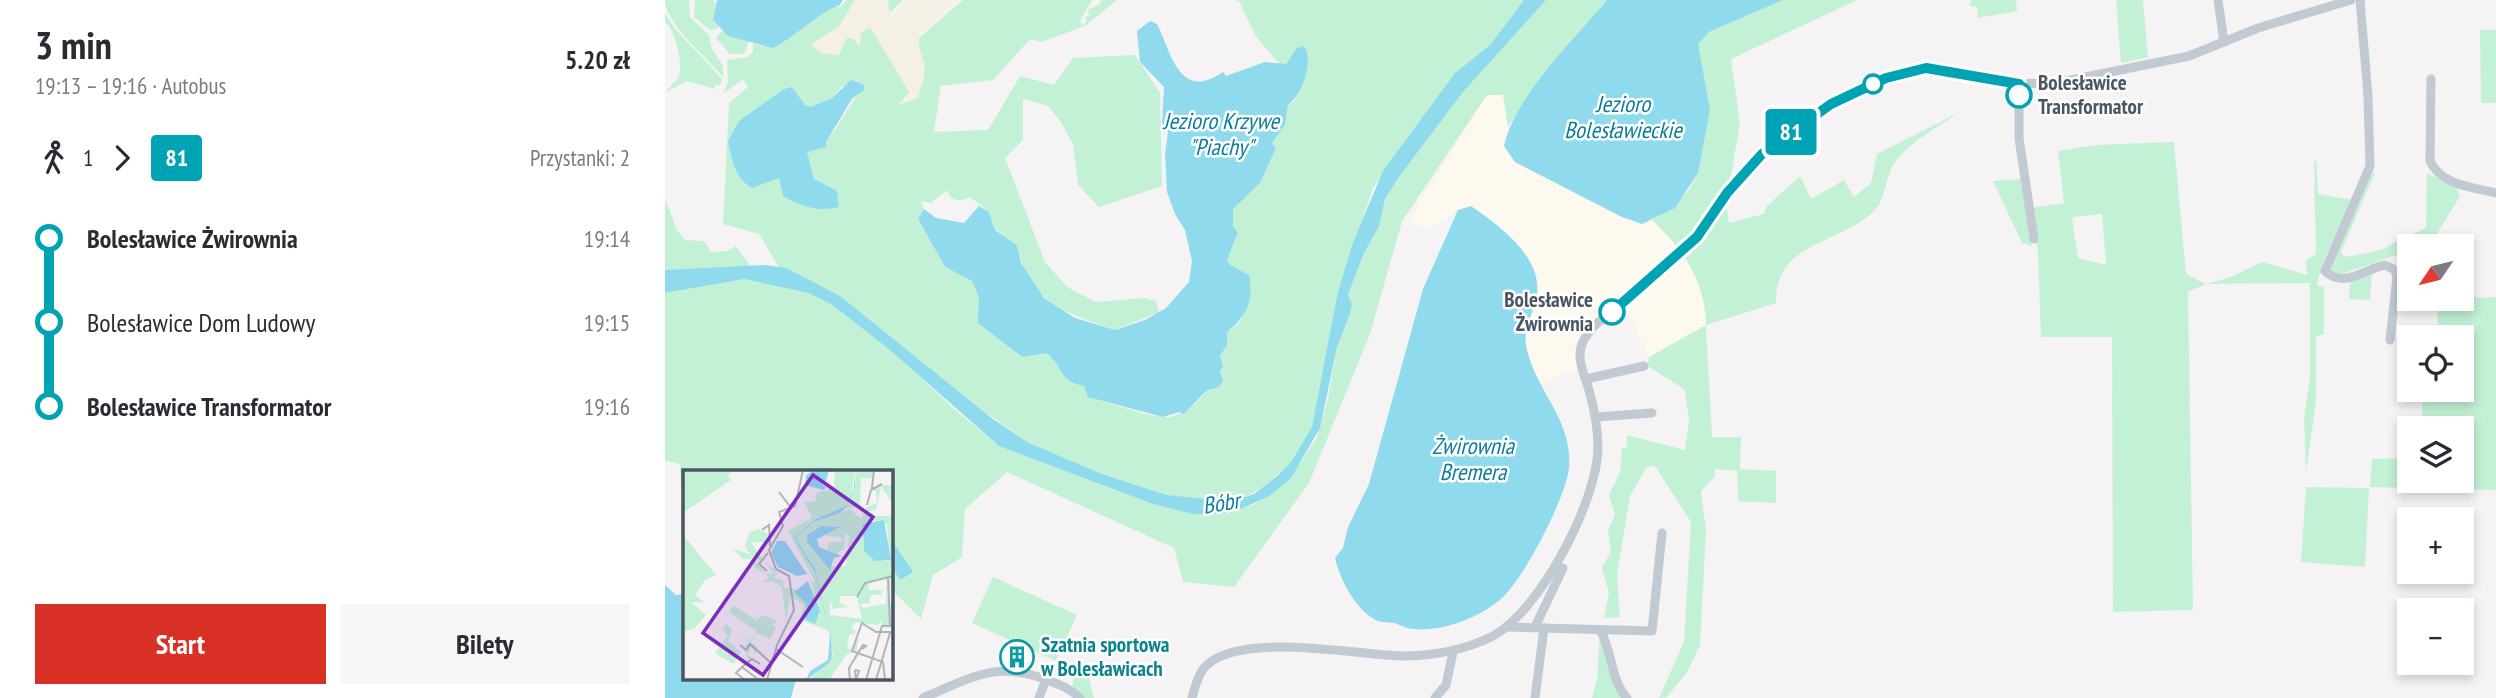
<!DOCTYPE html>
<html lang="pl">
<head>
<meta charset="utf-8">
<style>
  :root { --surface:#fff; --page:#f7f7f7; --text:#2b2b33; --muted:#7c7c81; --accent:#d93025 }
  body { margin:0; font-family:"PT Sans Narrow",sans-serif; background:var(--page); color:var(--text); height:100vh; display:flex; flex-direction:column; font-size:26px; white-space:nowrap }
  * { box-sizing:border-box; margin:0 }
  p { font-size:23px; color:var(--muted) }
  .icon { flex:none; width:38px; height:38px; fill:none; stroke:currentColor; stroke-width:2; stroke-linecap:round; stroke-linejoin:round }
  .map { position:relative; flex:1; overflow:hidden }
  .drawer { display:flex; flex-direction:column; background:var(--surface); width:665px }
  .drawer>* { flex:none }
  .badge { padding:0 14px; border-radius:5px; font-size:24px; line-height:46px }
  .needle { width:46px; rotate:235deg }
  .buttons { position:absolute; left:1732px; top:234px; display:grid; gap:14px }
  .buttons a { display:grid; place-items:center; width:77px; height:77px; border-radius:0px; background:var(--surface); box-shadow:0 4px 10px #0003; font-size:35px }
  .map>.badge { position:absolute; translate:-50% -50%; box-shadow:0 0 0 4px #fff }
  .legs { display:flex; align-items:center; gap:10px; height:77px; padding:0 35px; font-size:23px }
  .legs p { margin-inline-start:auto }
  .head { display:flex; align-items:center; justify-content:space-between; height:119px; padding:0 35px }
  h1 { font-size:38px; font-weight:700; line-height:52px }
  .cta { display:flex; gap:14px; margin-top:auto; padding:14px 35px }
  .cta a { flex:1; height:80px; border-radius:0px; background:var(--accent); color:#fff; font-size:28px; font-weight:700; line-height:80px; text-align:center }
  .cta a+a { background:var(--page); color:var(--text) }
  ul { padding:0 35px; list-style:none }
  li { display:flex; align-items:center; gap:24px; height:84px; font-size:26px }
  li i { display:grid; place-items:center; width:10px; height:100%; margin:0 9px; background:currentColor }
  li i::after { content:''; width:18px; height:18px; margin:-9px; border:5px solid; border-radius:50%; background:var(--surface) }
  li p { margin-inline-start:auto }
  li:first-child i { background:linear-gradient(#0000 50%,currentColor 0) }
  li:last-child i { background:linear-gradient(currentColor 50%,#0000 0) }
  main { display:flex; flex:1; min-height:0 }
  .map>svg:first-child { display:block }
</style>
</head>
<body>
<main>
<section class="drawer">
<div class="head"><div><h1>3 min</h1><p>19:13 – 19:16 · Autobus</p></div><b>5.20 zł</b></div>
<div class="legs"><svg class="icon" aria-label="walk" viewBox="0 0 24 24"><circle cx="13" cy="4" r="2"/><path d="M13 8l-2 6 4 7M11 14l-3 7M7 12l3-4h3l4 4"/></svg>1<svg class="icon" aria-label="forward" viewBox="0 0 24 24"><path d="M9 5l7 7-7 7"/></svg><b class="badge" style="background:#00a3b4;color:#fff">81</b><p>Przystanki: 2</p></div>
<ul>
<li><i style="color:#00a3b4"></i><b>Bolesławice Żwirownia</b><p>19:14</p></li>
<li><i style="color:#00a3b4"></i><span>Bolesławice Dom Ludowy</span><p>19:15</p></li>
<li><i style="color:#00a3b4"></i><b>Bolesławice Transformator</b><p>19:16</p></li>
</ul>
<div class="cta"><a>Start</a><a>Bilety</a></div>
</section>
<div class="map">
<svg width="1831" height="698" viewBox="0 0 1831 698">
  <rect width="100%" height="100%" fill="#f5f3f3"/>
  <path fill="#fdf9ef" d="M838,94l5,33 -4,19 3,7 8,9 126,62 11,-4 31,30 22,53 1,22 -57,32 -26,-54 -41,37v27l-44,17 -12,-36 -2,-20 13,-33v-20l-24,-35 -42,-34 -13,4 -31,20 -18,-10 78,-125z"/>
  <g fill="#c3f1d5" fill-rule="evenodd">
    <path d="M0,0h24l1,17 19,18 3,14 11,17v11c-15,-18 -58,-54 -58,-77z"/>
    <path d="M30,0h17l4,3 -3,17 6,8 -9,2 -16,-13z"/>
    <path d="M181,0h57l-30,30 21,29 69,-59h129l-12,21 2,5 5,-5 -2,-3 4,-3 -1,-5 12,-6 1,-4h16l-32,26 -44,16 -11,-3 -37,41 -52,6 -7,46 54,-2 32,-54 34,9 19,-27 62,-3 25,38 2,93 -63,21 -21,-22 -5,-41 -12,-22 -13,-16 -25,-7v41l-18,18 40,104 22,25 29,15 48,-4 12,3 3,11 -44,18c-49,-17 -86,-27 -98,-85l-22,-16 -6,-17 -19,-15 -10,4 -9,-3 -4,-8 -16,13 -10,-2 3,8 -6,11 27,47 27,14 7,17v25l42,34 26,-5c17,15 10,29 37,34l4,10c15,6 68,23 82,21 15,-3 28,-14 36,-26l7,-1 10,-24 -3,-10 7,-11v-13l15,-12 -15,-60 11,-26 -5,-8v-17l27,-26 16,-35 -4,-5 13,-18 3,-20 6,-4 11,-24 -9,-28 -10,15h-7l-24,-29 -16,-34 -6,-1h291l-34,45 -35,28 -82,115 -36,108 -25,131 -19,34 -30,26 -21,12 -14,4 -61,-8 -65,-21 -73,-31 -51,-36 -137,-110 -62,-30 -20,-33 -36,-10 6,-121 19,-16 -5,-8 -20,15 5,-12 -1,-22 21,-3 5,-5v-9c36,18 61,-40 88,-36zM177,86l22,3c-20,16 -29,58 -58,63l8,27 17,10 -48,7 -4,-18h-7l-20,10c-17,-7 -13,-21 -22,-34l62,-67 13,18 6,2 21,-9z"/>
    <path d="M881,0h61l-75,91 -24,36 -5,-32h-16l-85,126 -32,113 -61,149 -75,104 -51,-5 -9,-34 -167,-76 -42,37 -3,48 -29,18 -12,44 -30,-30v-23l9,14 12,-8 -21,-33v-67h-207v12h-3l-1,-20 -15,-3v-168l79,-14 66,14 21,11 67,52 57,54 44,36 154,58 77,8 25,-8 35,-26 26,-39 12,-40 9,-52 13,-33 2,-10 -4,-8 16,-43 14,-27 7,-27 25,-39 53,-68z"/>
    <path d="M1118,0h74l-126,59 9,65 -14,78 3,21 35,-9 3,-8 33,-30 11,23 33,-19 10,17 17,-14 6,-29 81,-41c-21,15 -53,31 -66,54 -6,12 -8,35 -18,44 -35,34 -100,31 -98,92l-70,22 6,112h29l-1,32 36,2v32l-38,-2 -1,-30 -22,-2v7l-14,15 5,39 -6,115 -13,27 -20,25 -8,1 25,-56 7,-120 -36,-56 -9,2 -16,28 -13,79 3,42 -16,1 5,-25 -7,-25 9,-17 -3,-21 7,-15 -6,-20 11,-23 2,-24 5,-1v-12l58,15 4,-29 -4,-31 -37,-24 1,-9 57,-32c-1,-46 -22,-74 -54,-105 20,-10 35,-24 45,-45 9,-19 0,-106 1,-131l11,-12z"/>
    <path d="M1306,0h45l1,11 -39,7 -1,-11 -7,-1z"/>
    <path d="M1451,0h27l5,57 -27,6z"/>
    <path d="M0,13c10,21 42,46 57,67l-3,6 -5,-2 2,5 -30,-8 -21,12c4,-6 11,-11 14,-18 4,-13 -4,-45 -14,-53z"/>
    <path d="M1815,30h16v73h-15z"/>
    <path d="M57,31l27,10 -5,13h-14l-14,-16z"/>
    <path d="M1509,142l12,132 20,10 25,-7 31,-15 45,13 -1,-15 10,-6 -2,-89 2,-8 2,37 34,6 -29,62 -6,22 3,3 4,-2v49l-8,2v66l-10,69 -2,-52 6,-42v-94l-104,1 -18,8 5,318 -80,2 -1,-275h-71l-3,-85 -7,-44 33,-5 -6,-52 38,-6zM1437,214l4,50v1l-28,-7 -6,-41z"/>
    <path d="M1707,173h3l-34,79 3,5c21,-4 36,-4 52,-16 8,-7 21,-6 30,-14l1,-54 30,15 3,8 -28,46 -22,5v3l-74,26 -5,-8z"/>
    <path d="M1356,179l11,67 -10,-3 -29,-62z"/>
    <path d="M0,198l12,32 8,10 19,1 7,11 16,-1 9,-5 15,21 -86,3z"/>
    <path d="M1707,272l-2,28 -21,-1 1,-20z"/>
    <path d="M1831,297v193l-126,-3 2,-28 38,-1v23h52v-52h-41l2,-39h39v-52h-37l1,-8h12l-1,-31z"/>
    <path d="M1641,487l63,1 -4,79 -64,-5z"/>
    <path d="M328,577l84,38 -21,46 -84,-38z"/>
    <path d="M935,630l27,68h-35l5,-19z"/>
    <path d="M410,667l13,7 6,24h-19l-3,-6z"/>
  </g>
  <path fill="#f5f0e5" d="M190,0h33l2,17 17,-17h52c-17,7 -24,24 -40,34 -1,12 2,18 5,29 3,12 -3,23 -6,35l-20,7 11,-13 -39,-65 -9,6 -1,14 -7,-9h-6l-8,17 -19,-2 -9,-8 28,-19z"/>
  <g fill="#90daee">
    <path d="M52,0h126l-3,5c-25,9 -44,33 -68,43l-44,-12 -15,-16z"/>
    <path d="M859,0h22l-83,92 -62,82 -16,25 -6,27 -15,27 -16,42 4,9 -2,10 -13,33 -17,81 -29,50 -22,18 -26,12 -24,6h-26l-40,-10 -154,-58 -109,-96 -59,-46 -22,-11 -65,-14 -79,14v-23l100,-5 21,3 54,28 153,123 36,24 73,31 65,21 64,7 23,-8 23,-18 15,-15 20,-34 25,-131 15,-51 31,-74 72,-98 35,-28z"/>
    <path d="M942,0h176l-74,32 -11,12 12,66 -12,63 -23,35 -33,16 -20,-7 -107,-55 -11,-16c11,-50 70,-106 103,-146z"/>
    <path d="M485,21l7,3c14,27 22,79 66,48l3,4 39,-14 21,2 10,-15 6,-3 4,3c6,17 -4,45 -18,56l-3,20 -13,18 4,5 -16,35 -27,26v17l5,7 -11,27 3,5 19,10c5,25 -2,41 -22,57v13l-7,11 3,10 -3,6 3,8 -4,7 -13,4 -22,23 -5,-2 -16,5 -75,-20 -4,-11c-26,-5 -20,-18 -37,-33l-25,4 -44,-34 1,-25 -7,-17 -27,-14 -27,-48 6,-10 12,9 28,5 15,-17 10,6 6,18 22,15 4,18 23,35 31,20 40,12 30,-10 21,-12 23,-26 3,-21 -7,-31 -10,-16 -8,-22 -2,-37 3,-23 -6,-9 2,-36 -24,-25 -3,-31z"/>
    <path d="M186,80l12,4 2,5 -13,10 -26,43v5l-19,5 7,27 23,12 2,16c-22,5 -36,0 -56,-11l-4,-18 -27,10c-16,-7 -21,-30 -24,-47l11,-20 45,-32 8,-2 13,18 6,2 21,-9z"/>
    <path d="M806,206c29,20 75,53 65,94 -5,19 -14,30 -9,50 10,42 46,71 42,117 -2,29 -45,111 -67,131 -21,19 -59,34 -88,31 -7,0 -13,-4 -20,-6 -6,-1 -15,0 -20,-4 -20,-12 -34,-40 -39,-61l8,-10 5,-21 21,-43 54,-195 35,-79z"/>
    <path d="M226,539l22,33 -13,8 -9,-14z"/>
    <path d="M0,585l11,10 8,-1v85h112l-5,19h-126z"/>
  </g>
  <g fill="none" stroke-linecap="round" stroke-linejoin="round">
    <g stroke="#c1cad2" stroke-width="9">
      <path d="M1553,0l6,42"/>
      <path d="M1695,0l8,96 2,70 -45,105c19,18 39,-2 60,-6l10,5 2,7 -7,63"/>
      <path d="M1766,79l-1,82c11,24 42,26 66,32"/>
      <path d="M1354,84v54l15,101"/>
      <path d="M921,379l58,-13"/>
      <path d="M931,417l56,-4"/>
      <path d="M842,627l145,4 10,-98"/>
      <path d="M870,627l28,-59"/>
      <path d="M935,630c13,22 10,49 27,68"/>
      <path d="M258,698c48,-20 72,-38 124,-18 12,4 24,9 33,18"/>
      <path d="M374,698l7,-19"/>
      <path d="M527,698c3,-10 5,-22 12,-30 32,-38 153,-13 197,-12 33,0 62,-5 92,-20 47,-25 105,-136 105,-189 0,-20 -4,-39 -9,-57 -3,-11 -10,-25 -9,-36 0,-12 7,-19 14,-28l103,-89 30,-44 35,-39 58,-43 44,-24 42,-15 31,-4 82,16 42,-2 128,-26 69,-28 93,-28"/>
      <path d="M770,698l11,-13 7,-33"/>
      <path d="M870,698l9,-70"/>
    </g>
  </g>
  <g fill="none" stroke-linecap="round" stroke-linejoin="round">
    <g stroke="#fff" stroke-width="16">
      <path id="line-1" d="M947,312l85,-75 30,-44 35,-39 69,-50 55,-26 40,-10 93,16v11"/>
    </g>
    <use href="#line-1" stroke="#00a3b4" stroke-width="10"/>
  </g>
  <defs>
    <g id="building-ring" transform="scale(1.75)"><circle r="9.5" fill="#fff" stroke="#0f9aa8" stroke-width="1.5"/><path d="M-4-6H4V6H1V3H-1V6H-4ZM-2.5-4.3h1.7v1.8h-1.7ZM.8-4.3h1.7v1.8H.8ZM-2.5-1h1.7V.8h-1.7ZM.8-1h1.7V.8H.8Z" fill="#0f9aa8"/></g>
  </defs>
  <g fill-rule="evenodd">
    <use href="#building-ring" x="352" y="657"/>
  </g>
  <g fill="#fff" stroke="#00a3b4" stroke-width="3.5">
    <circle cx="1208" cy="84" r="9"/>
    <circle cx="1354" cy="95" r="12"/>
    <circle cx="947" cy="312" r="12"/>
  </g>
  <g text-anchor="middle" stroke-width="5" stroke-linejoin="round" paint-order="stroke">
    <g font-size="21" font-weight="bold" fill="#4a5661" stroke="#fff" text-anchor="start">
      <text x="1373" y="90">Bolesławice<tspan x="1373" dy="24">Transformator</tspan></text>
      <text x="928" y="307" text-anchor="end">Bolesławice<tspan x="928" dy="24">Żwirownia</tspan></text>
    </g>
    <g font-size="21" font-weight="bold" fill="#0d838f" stroke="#fff" text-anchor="start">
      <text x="376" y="652">Szatnia sportowa<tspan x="376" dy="24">w Bolesławicach</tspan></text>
    </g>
    <g font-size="23" font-style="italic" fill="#0c7c9b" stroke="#fff">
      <text x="958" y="112">Jezioro<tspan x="958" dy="26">Bolesławieckie</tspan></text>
      <text x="556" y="129">Jezioro Krzywe<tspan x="556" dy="26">"Piachy"</tspan></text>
      <text x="808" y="454">Żwirownia<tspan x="808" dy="26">Bremera</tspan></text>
      <text transform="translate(556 503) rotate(-9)" y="8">Bóbr</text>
    </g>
  </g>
  <g transform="translate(18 470)">
    <rect width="210" height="210" fill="#f5f3f3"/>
    <path d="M0,0h51l-6,6 3,4 -48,33zM152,0h19l-2,24 -13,18 -24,7 -8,5 43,-15 11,10 6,-12 10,-4 -1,-13 5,-5h12v19l-12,-18 -5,24 -11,2 5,4h23l-4,88 4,-2v24l-11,-1 -1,-5 -3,5 -23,-3 -4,6 6,4 -8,3 -2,13 4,2 8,-12 -3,14 -9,2 -18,26h-20l24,-24 -4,-25 -28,-11 3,-15 -14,-9 -4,26 -4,-35 -9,-6 -10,2 6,-6 -14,-10 -2,-7 13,14 8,-1 -11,-12 11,8 4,5 -5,4 10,2 1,8 11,1 12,14 -2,16 15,-3 -9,-34h4l-27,-51 24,-13 -8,-16 13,-1 -3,-5 4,-4 16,-3zM190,50l14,4 3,37 -15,-1 -11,-9 -1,-27zM138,56l19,1 -17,6 -6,8 7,-6 15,2 4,5h-14l-2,7 8,5 9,-5 1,-16 4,3 -3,30 -16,1 -23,-25v-7zM204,109l-1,25 -23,4 -3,-4 10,-1v-8h12v-5h-14l1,-7zM157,126h17l5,23 -32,-4v-16l3,10 15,-2 -8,-4zM173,0h18l-2,8h-11l-1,28 -15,3 10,-21zM75,59l10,5 -2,9 -15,-1 12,18 -20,-1 -11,-11 19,7 -6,-8 4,-14zM0,65l33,40 -11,5 -10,15 9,7h-13l15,13 -12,14 -9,2zM50,135l24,16 4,-6 17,6 -6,4 4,3 -6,11 -14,-6 -5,9 9,8 -3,-2 -2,6 -4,-8 -3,9 4,3 -4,2 -3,-14 4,-3 -15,-13 16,12 6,-11 -27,-19zM43,154l6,5 -4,12 13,11 -8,12 -18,-11 13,-18 -6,-6z" fill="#c3f1d5" fill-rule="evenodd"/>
    <path d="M132,0h14l-3,11 -5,3 5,3 -2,3 -19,-5 1,-10zM171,0l1,18 -11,22 -7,4 -24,8 -18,16 20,31 16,69 1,18 -3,7 -23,17 4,-9 18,-11 2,-25 -15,-63 -21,-34 20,-18 30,-13 10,-18zM201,50l7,40 -16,1 -11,-10 -1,-27zM138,56l19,1 -23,12 2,8 23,9 -8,2 -4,12 -23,-28v-7zM94,71h8l22,33 -10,2 -19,-9 -7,-14zM125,111l12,30 -5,13 -10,-5 2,-15 -13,-12z" fill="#90daee"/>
    <path fill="none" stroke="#b1b4b9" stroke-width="2" d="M191,0l-2,18 4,1M96,22l13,17M184,35l4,-15 11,-6M79,60l7,-5 1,21M84,101l-8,-7 9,-11M205,107l2,50M174,127l8,-14 28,-7M57,175l6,5 4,-6 21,19M93,179l27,18M59,197l10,-8 8,5M173,200l3,1 -3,9 -1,-9zM62,210l-9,-7 6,-6 17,13M84,210l10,-35 17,-35 -5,-34 -13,-7 -7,-19 14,-24 -4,-14 16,-6 8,-36M167,210l-1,-12 14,-23 3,1 -4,3M183,210l16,-54h11M193,210l14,-47M202,210l-2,-18 -31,-11 10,-28 14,9h17"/>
    <path fill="#7b2cbf" fill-opacity="0.15" stroke="#7b2cbf" stroke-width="3.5" d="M130,5l60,42 -110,158 -60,-42z"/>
    <rect width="210" height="210" fill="none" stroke="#4a5661" stroke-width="3.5"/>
  </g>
</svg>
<div class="buttons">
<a><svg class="needle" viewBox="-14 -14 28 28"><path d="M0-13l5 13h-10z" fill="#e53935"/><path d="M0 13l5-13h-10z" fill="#7c7c81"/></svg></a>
<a><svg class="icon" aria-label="locate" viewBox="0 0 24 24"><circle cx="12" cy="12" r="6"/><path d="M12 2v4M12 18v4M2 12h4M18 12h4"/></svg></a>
<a><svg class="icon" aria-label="layers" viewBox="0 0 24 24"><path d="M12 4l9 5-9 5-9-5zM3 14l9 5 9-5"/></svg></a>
<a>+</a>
<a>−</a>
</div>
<b class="badge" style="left:1126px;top:132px;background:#00a3b4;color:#fff">81</b>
</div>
</main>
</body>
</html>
